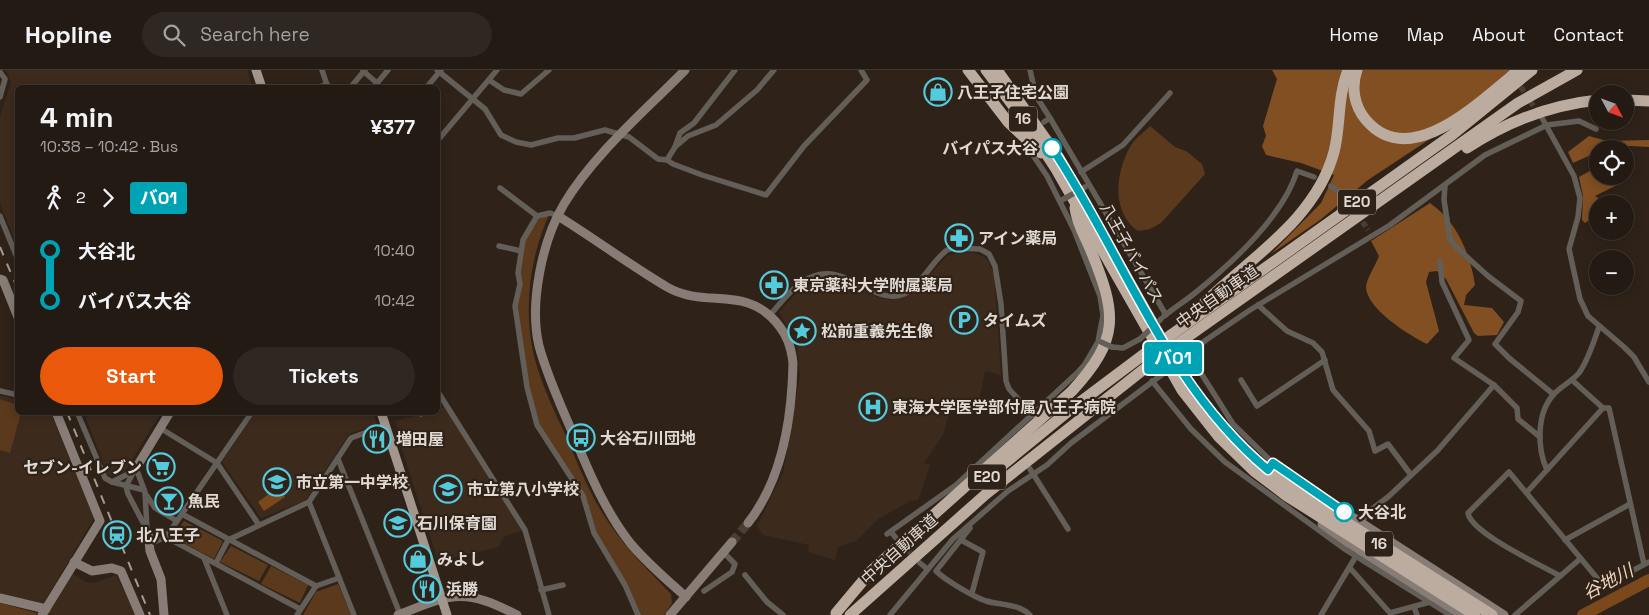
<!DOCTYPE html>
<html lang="en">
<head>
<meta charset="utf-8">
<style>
  :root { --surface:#231a13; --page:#2f2721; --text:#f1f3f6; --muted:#a3a1a0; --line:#403833; --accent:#ea580c }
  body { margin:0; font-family:"Space Grotesk","Noto Sans JP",sans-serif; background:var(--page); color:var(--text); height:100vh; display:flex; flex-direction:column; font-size:19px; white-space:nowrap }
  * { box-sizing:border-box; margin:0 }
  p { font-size:16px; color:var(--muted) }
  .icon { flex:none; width:28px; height:28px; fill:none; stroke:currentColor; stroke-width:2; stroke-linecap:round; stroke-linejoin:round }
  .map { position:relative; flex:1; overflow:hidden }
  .side { position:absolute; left:15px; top:15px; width:425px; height:330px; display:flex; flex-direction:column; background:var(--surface); border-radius:8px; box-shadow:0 2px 12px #0003,0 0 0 1px var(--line) }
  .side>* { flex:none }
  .badge { padding:0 10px; border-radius:4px; font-size:18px; line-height:32px }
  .needle { width:32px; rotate:131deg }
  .controls { position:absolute; left:1589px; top:15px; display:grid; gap:10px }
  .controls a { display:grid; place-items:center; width:45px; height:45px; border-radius:50%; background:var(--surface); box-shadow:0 2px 12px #0003,0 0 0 1px var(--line); font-size:25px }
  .map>.badge { position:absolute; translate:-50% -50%; box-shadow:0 0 0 2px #fff }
  .legs { display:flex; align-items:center; gap:8px; height:55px; padding:0 25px; font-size:16px }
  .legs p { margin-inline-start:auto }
  .headline { display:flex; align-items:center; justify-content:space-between; height:85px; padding:0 25px }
  h1 { font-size:28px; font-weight:600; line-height:38px }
  .action { display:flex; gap:10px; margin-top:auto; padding:10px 25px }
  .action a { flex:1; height:58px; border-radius:30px; background:var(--accent); color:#fff; font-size:20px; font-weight:600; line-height:58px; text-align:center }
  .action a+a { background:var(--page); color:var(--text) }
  ul { padding:0 25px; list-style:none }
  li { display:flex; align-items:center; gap:18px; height:50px; font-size:19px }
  li i { display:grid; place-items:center; width:8px; height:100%; margin:0 6px; background:currentColor }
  li i::after { content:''; width:12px; height:12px; margin:-6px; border:4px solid; border-radius:50%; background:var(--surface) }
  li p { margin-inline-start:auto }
  li:first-child i { background:linear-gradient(#0000 50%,currentColor 0) }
  li:last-child i { background:linear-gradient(currentColor 50%,#0000 0) }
  header { display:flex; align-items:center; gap:30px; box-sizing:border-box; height:70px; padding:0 25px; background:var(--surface); border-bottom:1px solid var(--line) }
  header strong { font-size:24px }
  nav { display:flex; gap:28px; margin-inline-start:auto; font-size:18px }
  .search { width:350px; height:45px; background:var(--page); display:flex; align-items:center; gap:12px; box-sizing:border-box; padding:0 18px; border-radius:28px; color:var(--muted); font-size:19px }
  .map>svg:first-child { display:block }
</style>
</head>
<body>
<header>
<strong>Hopline</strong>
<div class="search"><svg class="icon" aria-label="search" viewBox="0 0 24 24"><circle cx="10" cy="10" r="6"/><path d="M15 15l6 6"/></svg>Search here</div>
<nav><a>Home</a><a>Map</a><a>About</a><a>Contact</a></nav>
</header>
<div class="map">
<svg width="1649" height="545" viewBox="0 0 1649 545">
  <rect width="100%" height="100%" fill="#2f2319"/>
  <g fill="#3c2b1d">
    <path d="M6,0h241l6,17 -5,-2 -4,3h-226l-1,158 -17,-43v-87l11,-34z"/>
    <path d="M969,182l11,3 7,4 7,15 7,101 -16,-4 -8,39 -26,-5 -8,30 -19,28 6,2 -12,35 -8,1 -32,18 -22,22 -18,6 -3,13 -27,-8 1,-7 -46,-10 -6,-9 26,-53 17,-97 -3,-31 -18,-33 20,-22 13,-8 10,-3h16l11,3 30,16 11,2 13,-2 12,-8 33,-35z"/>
    <path d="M0,325l17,5 1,12 33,1 43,105 -51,86 -43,-11z"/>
    <path d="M447,336l78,124 -21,6 -5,11 -61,14 -40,-124 1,-3 -4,-13 30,-8 13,-1v-3z"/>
    <path d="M84,343h77l-36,58 -11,5 -6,-1z"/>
    <path d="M255,343h118l4,11 -28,10 -44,67 -44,17 -39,-56z"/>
    <path d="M72,503l14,9 8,1 22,-8 20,40h-89z"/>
  </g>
  <g fill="#5b391c">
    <path d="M1150,56l25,21 11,4 16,13 3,10 -44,49 -11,6 -12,2c-26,-18 -23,-56 -9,-82 4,-9 14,-16 21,-23z"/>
    <path d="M550,143c-19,40 -26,89 -18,133 5,29 21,62 33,88 13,30 25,62 44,89 17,26 40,48 62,71l1,9 -8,12h-26l-44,-82 -11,-37 -46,-71 -10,-38 -12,-81 8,-66 14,-24z"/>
    <path d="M0,329l17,6 1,7 3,1 -11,40 -10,-3z"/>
    <path d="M184,451l39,20 -9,18 -41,-22z"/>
    <path d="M231,476l37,19 -9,16 -39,-19z"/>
    <path d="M271,496l37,19 -8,18 -39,-19z"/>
    <path d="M338,514l13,31h-48l13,-23z"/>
    <path d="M0,533l37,10 -1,2h-36z"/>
  </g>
  <g fill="#814f22">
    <path d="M1272,0h238l-77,67 -65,43 -48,40 -49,34 50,-51 13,-28 -33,-12 -35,-8 -4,-9 4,-10 -3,-10 14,-47z"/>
    <path d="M1589,66l18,5 42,-1v7l-18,-1 -33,3 -1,11 -4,-6 -20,9 -5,-11z"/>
    <path d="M1597,93l1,13h20l-1,9 -22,11 13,8h-10l-1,10 -12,9 -3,-3 1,-24 -4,-19 14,-8z"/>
    <path d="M1430,133c27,19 40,50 45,82l-9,10 -2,10 28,3 12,14 -7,13 -19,1 -4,-3 -28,-54 -9,-8 -8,1 -3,10 13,49 -12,13c-18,-9 -59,-34 -61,-56 0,-9 10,-23 13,-32l-8,-15z"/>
  </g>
  <path fill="#7a481b" d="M278,417l7,10 -21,14 -6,-9z"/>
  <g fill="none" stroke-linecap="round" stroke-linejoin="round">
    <path stroke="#7a481b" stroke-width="12" d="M1583,545l66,-35"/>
    <g stroke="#4a3e35" stroke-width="5.5" stroke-dasharray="5.5 3" stroke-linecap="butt">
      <path d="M1516,10l23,34"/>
      <path d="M1343,125l10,13"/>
      <path d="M1358,145l10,15"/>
      <path d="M901,473l14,15"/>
    </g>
    <path stroke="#4a3e35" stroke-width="9" stroke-dasharray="9 4.5" stroke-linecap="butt" d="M732,472l16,-19"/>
    <g stroke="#645e59" stroke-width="5.5">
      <path d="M322,0l6,18"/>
      <path d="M437,0l48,39 16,26 15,7 15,3 27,-7h16l31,-8 24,7 29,22 9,1 6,4 29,11 64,20 38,-49 63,-66 -6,-10"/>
      <path d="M1030,0l6,26 14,22"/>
      <path d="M1509,0v1"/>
      <path d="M363,1l14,12"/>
      <path d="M0,2l5,7 -5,18"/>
      <path d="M489,10l15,10 17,4 28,-24"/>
      <path d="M317,18l10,-4"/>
      <path d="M350,18l15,-18"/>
      <path d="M373,18l15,-18"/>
      <path d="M426,18l15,-18"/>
      <path d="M1542,48l32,58 6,22 -2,19 -9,32 11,50 8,17 36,31 10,10 15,25"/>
      <path d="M1044,52l6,-4 116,197"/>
      <path d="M438,70l59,-70"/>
      <path d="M675,77l5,-14 14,-10 41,-53"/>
      <path d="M667,90l8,-13 13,-11 28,-11 41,-35 17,-20"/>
      <path d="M1081,102l42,-27 47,-52"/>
      <path d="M1445,115l-1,15 6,39 6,8 32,29 33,25 -3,11 -23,32 14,14 44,36"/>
      <path d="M1331,116l12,9"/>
      <path d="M500,118l37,28"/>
      <path d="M0,146l18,44"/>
      <path d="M558,146l-8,-3 -13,3 -14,24 -5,33 2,11 -5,22 12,81 10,38 46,71 11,37 31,52 13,30"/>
      <path d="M499,176l22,5"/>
      <path d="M1440,191l2,21 27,58 -15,18 40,27"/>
      <path d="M1258,235l29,26 26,12 9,9 11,38 36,41 6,20 13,-7 23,31"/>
      <path d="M770,245c10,-11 20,-25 32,-33 42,-28 69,26 102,12 17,-8 27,-32 43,-44l6,-2 27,1 9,5 6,12 6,38 5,77 3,8 24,26"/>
      <path d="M1164,246c10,-8 21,-15 31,-23 37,-30 88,-76 102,-122l17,6"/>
      <path d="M1112,277l11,1 17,-9"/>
      <path d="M1189,284l44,70 40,39"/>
      <path d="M1184,288l22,-18 44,-30 140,-85 95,-70 62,-30 32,-4 17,8"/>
      <path d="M1241,310l16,26 68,-46"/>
      <path d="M1572,310l31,28h6l35,156"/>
      <path d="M1152,311l39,48 34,33 121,88 104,65"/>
      <path d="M0,321l18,4"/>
      <path d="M438,322l87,138 24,85"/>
      <path d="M77,342l28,66 7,4 22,-11"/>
      <path d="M420,342l1,2"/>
      <path d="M160,358l57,35 42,62"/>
      <path d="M338,389l62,155"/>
      <path d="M136,398l9,24 2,37"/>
      <path d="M1030,399l38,60"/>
      <path d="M1547,400c-10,-22 -11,-58 8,-77 7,-7 17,-12 24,-20 9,-12 15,-32 20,-46"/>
      <path d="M133,403l-7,13 2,8 20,38"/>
      <path d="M112,412l32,8"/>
      <path d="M1527,422l76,-84"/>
      <path d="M147,426l8,12 22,13"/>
      <path d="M309,432l45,113"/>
      <path d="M182,444l134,72"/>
      <path d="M1361,453l7,-11 20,-15 50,-47 56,-65 23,23 1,11 22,18"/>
      <path d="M970,458l-34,43c9,9 38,26 50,30 13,4 34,3 44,14"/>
      <path d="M891,462l5,6"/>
      <path d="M887,464l69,-49 121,-112 8,-9 13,-22 5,-27 -3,-19 -26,-66 -27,-54 -21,-31"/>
      <path d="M166,467l134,72"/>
      <path d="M961,470l22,12 -11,41"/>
      <path d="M1565,470l65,-36"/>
      <path d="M149,474l17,-7 86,-125"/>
      <path d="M204,488l23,57"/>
      <path d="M216,493l12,-23 81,-38 42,-64 35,-13"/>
      <path d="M920,493l7,6"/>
      <path d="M1350,498l40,45 40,-11"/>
      <path d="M745,505l22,27 16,13"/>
      <path d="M1560,506c-19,-11 -89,-43 -92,-63l41,-41 93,112 4,1 43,-23"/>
      <path d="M541,520l22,-5"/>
      <path d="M704,521l28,-19 3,-8 -12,-12"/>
      <path d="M1414,537l3,8"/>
      <path d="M297,545l19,-29 23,-8"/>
      <path d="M890,545l63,-76 55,-48 39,-26 24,-22 89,-67"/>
      <path d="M1321,545l35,-59"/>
      <path d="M1515,545l65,-56"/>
    </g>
    <g stroke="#887d76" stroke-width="9">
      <path d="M685,0c-41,42 -91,84 -121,134 -22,37 -35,100 -25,142 9,33 24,64 37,95 15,36 31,73 55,103 16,19 36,36 55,53"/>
      <path d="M558,146c37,23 72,49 109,71 38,22 77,-2 109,35 11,13 15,24 17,41 -1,54 -11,117 -45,160"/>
      <path d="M0,209l3,1 15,37"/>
      <path d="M1273,393l36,26 195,126"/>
      <path d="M136,398l34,-56"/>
      <path d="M1322,454l28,20 112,71"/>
      <path d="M148,462l2,19 11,28 3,36"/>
      <path d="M74,492l18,9 20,-3 9,3 19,44"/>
      <path d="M0,528l46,11"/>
      <path d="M42,545l58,-94 -44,-109"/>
      <path d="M398,545c54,-21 65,-28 119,0"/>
      <path d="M670,545l62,-73"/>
    </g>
    <g stroke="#a3968c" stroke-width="9">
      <path d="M256,0l6,18"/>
      <path d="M381,342l66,203"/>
    </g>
    <g stroke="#bcaca0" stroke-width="11">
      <path d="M968,0l40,52 33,31"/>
      <path d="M986,0l38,50 32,49 126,221 37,47 35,34 33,25 188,119"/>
      <path d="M997,0l62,88 119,210c31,46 64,83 108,116l206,131"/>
      <path d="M1357,0c-6,17 -3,36 9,50 45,53 116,-21 153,-50"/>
      <path d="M1625,30l24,1"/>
      <path d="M1467,78c39,-26 83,-43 131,-48"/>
      <path d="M1199,238c47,-48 116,-86 135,-156 7,-27 3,-54 14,-82"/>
      <path d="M1171,265l281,-200 80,-65"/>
      <path d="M1176,275l342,-242 59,-33"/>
      <path d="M989,406l82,-67 76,-57"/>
      <path d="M836,543l36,-43 200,-179c48,-52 45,-77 19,-140 -6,-15 -14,-27 -16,-43"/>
      <path d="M850,545l136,-121 167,-132"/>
    </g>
    <g stroke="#a49b93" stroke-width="2" stroke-dasharray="9 9" stroke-linecap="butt">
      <path d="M0,177l18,43"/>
      <path d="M67,342l83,203"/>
    </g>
    <g stroke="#645e59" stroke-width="5.5">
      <path d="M1062,130l23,-13"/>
      <path d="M1140,269l21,-20"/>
      <path d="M1101,272l11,5"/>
      <path d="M1160,306l24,-18"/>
    </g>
    <g stroke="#bcaca0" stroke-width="11">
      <path d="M1147,282l24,-17"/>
      <path d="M1153,292l23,-17"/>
    </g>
  </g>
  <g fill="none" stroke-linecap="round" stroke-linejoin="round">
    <g stroke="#fff" stroke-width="11">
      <path id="line-1" d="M1052,78c72,108 114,237 216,322l5,-7 71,49"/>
    </g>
    <use href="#line-1" stroke="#00a3b4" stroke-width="8"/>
  </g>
  <defs>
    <g id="shop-ring" transform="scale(1.4375)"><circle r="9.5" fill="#2f2319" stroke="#54cadd" stroke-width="1.5"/><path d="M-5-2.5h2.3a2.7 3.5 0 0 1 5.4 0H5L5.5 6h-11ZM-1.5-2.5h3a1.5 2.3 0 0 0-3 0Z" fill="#54cadd"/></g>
    <g id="pharmacy-ring" transform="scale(1.4375)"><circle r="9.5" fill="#2f2319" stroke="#54cadd" stroke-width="1.5"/><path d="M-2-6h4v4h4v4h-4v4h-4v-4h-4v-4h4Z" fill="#54cadd"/></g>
    <g id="parking-ring" transform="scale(1.4375)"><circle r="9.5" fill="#2f2319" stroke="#54cadd" stroke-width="1.5"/><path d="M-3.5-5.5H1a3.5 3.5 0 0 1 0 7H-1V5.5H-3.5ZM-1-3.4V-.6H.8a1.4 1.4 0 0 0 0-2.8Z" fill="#54cadd"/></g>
    <g id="sight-ring" transform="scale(1.4375)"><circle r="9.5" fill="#2f2319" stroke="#54cadd" stroke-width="1.5"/><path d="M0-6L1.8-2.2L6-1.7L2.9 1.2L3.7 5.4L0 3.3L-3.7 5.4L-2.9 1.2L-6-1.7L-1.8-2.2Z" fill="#54cadd"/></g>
    <g id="hospital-ring" transform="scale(1.4375)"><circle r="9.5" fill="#2f2319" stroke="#54cadd" stroke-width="1.5"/><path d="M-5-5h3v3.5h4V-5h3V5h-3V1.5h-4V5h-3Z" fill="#54cadd"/></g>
    <g id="bus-ring" transform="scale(1.4375)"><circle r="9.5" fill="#2f2319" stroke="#54cadd" stroke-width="1.5"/><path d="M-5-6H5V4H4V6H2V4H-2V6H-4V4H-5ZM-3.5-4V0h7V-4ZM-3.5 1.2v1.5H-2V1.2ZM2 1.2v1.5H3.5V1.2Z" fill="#54cadd"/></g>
    <g id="restaurant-ring" transform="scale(1.4375)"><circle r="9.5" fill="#2f2319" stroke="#54cadd" stroke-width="1.5"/><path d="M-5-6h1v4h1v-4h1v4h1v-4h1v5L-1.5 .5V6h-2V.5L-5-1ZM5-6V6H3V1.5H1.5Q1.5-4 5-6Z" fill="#54cadd"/></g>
    <g id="supermarket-ring" transform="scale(1.4375)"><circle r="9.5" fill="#2f2319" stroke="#54cadd" stroke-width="1.5"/><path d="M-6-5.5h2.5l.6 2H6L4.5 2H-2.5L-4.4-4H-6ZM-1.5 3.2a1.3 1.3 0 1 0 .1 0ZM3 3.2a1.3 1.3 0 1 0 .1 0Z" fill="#54cadd"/></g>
    <g id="school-ring" transform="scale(1.4375)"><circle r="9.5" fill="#2f2319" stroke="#54cadd" stroke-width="1.5"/><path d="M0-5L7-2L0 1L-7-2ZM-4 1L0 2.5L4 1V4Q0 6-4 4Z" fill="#54cadd"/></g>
    <g id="bar-ring" transform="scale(1.4375)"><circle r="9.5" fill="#2f2319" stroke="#54cadd" stroke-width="1.5"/><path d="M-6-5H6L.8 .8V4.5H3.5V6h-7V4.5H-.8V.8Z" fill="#54cadd"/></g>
    <g id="station-ring" transform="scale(1.4375)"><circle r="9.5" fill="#2f2319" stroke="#54cadd" stroke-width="1.5"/><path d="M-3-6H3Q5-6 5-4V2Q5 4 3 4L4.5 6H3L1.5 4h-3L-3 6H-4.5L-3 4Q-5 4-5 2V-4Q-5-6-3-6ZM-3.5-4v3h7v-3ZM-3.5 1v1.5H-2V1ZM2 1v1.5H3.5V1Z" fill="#54cadd"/></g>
  </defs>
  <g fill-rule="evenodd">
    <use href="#shop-ring" x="938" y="22"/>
    <use href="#pharmacy-ring" x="959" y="168"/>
    <use href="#pharmacy-ring" x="774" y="215"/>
    <use href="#parking-ring" x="964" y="250"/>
    <use href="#sight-ring" x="802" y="261"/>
    <use href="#hospital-ring" x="873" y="337"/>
    <use href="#bus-ring" x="581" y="368"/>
    <use href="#restaurant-ring" x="377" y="369"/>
    <use href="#supermarket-ring" x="161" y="397"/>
    <use href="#school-ring" x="277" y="412"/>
    <use href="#school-ring" x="448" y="419"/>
    <use href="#bar-ring" x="169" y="431"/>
    <use href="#school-ring" x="398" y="453"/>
    <use href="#station-ring" x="117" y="465"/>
    <use href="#shop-ring" x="418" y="489"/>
    <use href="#restaurant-ring" x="427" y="519"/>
  </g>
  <g fill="#fff" stroke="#00a3b4" stroke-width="2.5">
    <circle cx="1052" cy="78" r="9"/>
    <circle cx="1344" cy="442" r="9"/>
  </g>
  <g text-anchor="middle" stroke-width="4.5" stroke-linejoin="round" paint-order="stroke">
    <g fill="#2f2319" stroke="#aca29b" stroke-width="1">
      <rect x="1009" y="36.5" width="28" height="25" rx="4"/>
      <rect x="1338" y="119.5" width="38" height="25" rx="4"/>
      <rect x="968" y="394.5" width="38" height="25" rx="4"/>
      <rect x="1365" y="461.5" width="28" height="25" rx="4"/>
    </g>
    <g font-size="15" font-weight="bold" fill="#e1d9d3">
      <text x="1023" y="54">16</text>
      <text x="1357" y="137">E20</text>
      <text x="987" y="412">E20</text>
      <text x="1379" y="479">16</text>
    </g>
    <g font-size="16" font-weight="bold" fill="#e1d9d3" stroke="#2f2319" text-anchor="start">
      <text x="957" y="28">八王子住宅公園</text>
      <text x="978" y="174">アイン薬局</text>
      <text x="793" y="221">東京薬科大学附属薬局</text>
      <text x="983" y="256">タイムズ</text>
      <text x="821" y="267">松前重義先生像</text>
      <text x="892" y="343">東海大学医学部付属八王子病院</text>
      <text x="600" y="374">大谷石川団地</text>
      <text x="396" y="375">増田屋</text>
      <text x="142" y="403" text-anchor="end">セブン-イレブン</text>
      <text x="296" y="418">市立第一中学校</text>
      <text x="467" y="425">市立第八小学校</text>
      <text x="188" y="437">魚民</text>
      <text x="417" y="459">石川保育園</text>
      <text x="136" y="471">北八王子</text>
      <text x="437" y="495">みよし</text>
      <text x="446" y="525">浜勝</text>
    </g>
    <g font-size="16" font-weight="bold" fill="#e1d9d3" stroke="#2f2319" text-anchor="end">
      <text x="1038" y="84">バイパス大谷</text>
      <text x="1358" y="448" text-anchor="start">大谷北</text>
    </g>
    <g font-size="16" fill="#e1d9d3" stroke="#2f2319">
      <text transform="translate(1132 183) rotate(61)" y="6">八王子バイパス</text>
      <text transform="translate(1217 226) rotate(-35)" y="6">中央自動車道</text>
      <text transform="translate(899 479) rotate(-42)" y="6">中央自動車道</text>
    </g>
    <g font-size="18" font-style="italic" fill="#f5d5bd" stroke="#2f2319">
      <text transform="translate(1608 512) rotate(-28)" y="6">谷地川</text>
    </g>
  </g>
</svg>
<div class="controls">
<a><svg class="needle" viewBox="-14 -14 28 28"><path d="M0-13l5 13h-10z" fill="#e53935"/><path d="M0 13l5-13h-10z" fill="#a3a1a0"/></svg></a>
<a><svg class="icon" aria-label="locate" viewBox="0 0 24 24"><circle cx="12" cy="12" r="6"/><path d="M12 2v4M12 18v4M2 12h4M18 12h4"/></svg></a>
<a>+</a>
<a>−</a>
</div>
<b class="badge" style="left:1173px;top:288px;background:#00a3b4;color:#fff">バ01</b>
<section class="side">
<div class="headline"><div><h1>4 min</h1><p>10:38 – 10:42 · Bus</p></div><b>¥377</b></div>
<div class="legs"><svg class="icon" aria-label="walk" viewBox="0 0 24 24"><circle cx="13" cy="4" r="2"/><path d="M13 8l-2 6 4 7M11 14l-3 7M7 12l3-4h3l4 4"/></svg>2<svg class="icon" aria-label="forward" viewBox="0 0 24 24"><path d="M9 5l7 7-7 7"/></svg><b class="badge" style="background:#00a3b4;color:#fff">バ01</b></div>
<ul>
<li><i style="color:#00a3b4"></i><b>大谷北</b><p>10:40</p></li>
<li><i style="color:#00a3b4"></i><b>バイパス大谷</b><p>10:42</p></li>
</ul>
<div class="action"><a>Start</a><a>Tickets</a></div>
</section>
</div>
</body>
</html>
